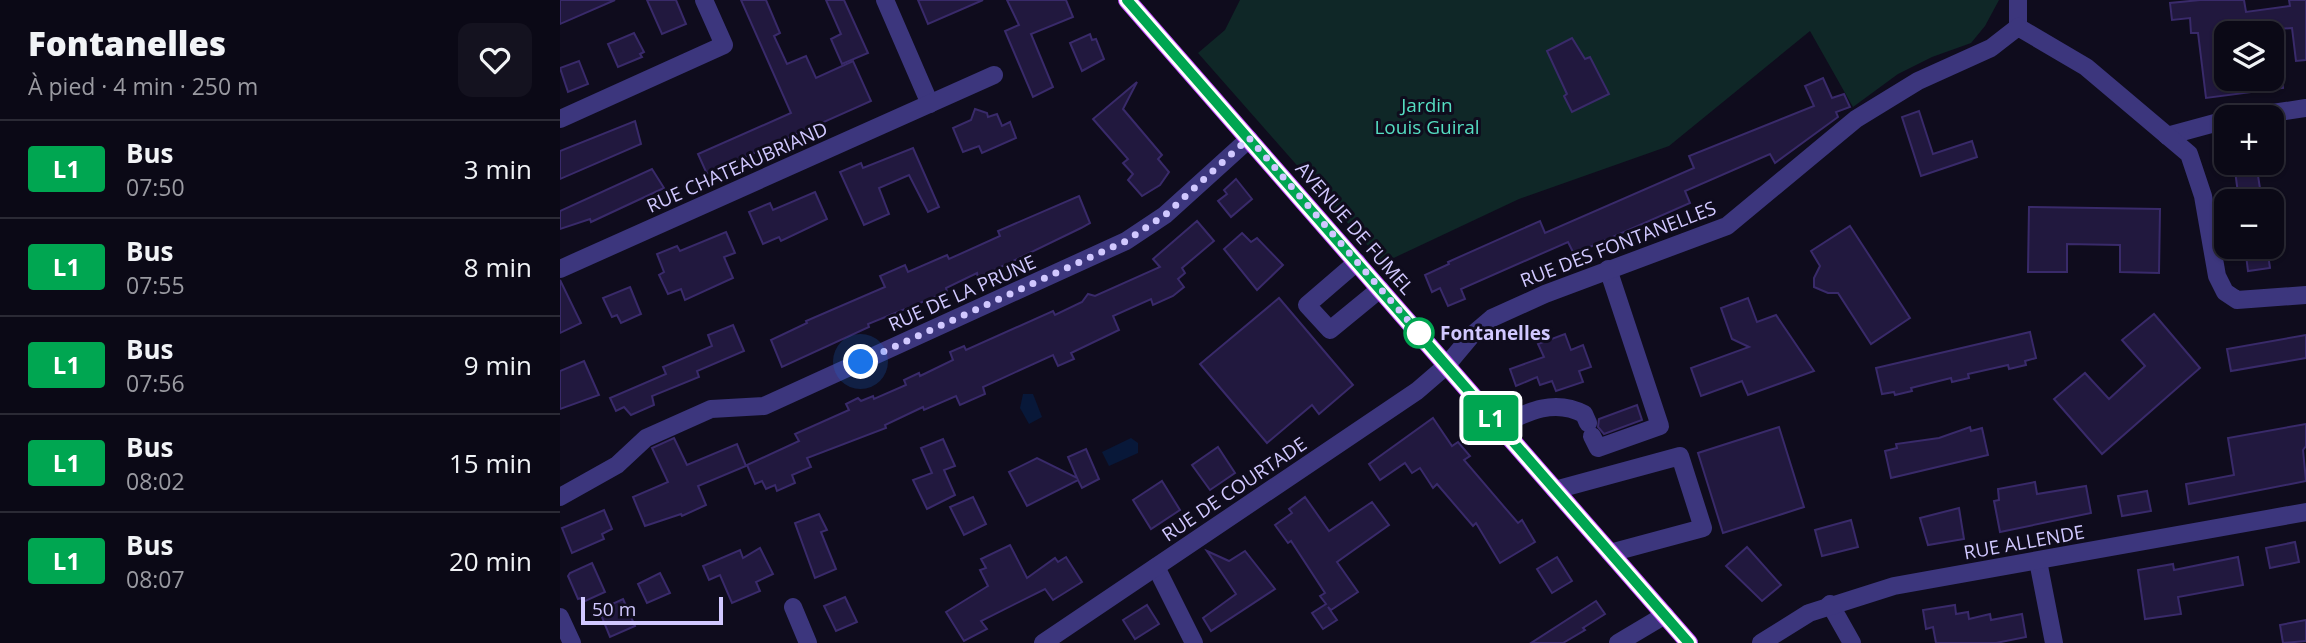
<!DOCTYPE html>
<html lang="fr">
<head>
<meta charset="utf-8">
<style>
  :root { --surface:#0b0916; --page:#14121f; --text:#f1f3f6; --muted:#9a9aa1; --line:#2b2a35 }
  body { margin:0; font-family:"Open Sans",sans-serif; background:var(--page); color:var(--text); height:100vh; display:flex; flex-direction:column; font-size:26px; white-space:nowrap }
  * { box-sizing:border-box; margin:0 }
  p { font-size:23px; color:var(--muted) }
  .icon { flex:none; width:38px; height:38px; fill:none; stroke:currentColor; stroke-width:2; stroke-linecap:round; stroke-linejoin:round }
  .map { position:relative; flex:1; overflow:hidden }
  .sheet { display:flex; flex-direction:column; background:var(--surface); width:560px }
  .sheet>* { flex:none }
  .badge { padding:0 14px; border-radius:5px; font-size:24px; line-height:46px }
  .fabs { position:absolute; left:1654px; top:21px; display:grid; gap:14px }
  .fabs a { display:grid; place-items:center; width:70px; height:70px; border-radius:14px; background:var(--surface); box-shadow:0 2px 5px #0004,0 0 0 2px var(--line); font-size:35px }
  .scale { position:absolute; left:21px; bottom:18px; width:142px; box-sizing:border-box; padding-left:7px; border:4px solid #d1c8ff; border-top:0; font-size:19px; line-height:24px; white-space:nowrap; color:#d1c8ff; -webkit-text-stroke:5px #0f0c1d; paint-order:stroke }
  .you { position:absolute; width:35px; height:35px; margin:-18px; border:5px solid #fff; border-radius:50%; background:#1a73e8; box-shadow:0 0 0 10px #1a73e833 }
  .map>.badge { position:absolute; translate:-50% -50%; box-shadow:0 0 0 4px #fff }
  .round { display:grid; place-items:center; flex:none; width:74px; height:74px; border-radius:14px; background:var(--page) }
  .head { display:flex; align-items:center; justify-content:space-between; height:119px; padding:0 28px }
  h1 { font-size:33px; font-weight:800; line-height:52px }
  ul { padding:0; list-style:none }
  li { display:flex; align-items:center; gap:21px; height:98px; padding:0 28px; border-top:2px solid var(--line) }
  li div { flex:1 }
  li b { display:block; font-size:26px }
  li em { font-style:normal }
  li .badge { min-width:77px; font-weight:700; text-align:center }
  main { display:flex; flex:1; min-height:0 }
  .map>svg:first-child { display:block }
</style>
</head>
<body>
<main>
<section class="sheet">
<div class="head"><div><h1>Fontanelles</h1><p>À pied · 4 min · 250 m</p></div><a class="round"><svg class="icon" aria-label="heart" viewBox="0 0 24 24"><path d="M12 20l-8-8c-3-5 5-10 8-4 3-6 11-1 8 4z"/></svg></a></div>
<ul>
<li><span class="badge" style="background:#00a651;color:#fff">L1</span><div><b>Bus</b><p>07:50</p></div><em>3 min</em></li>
<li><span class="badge" style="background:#00a651;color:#fff">L1</span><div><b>Bus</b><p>07:55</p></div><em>8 min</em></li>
<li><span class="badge" style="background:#00a651;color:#fff">L1</span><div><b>Bus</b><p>07:56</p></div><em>9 min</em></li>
<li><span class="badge" style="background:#00a651;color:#fff">L1</span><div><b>Bus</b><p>08:02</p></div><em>15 min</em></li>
<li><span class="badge" style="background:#00a651;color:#fff">L1</span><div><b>Bus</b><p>08:07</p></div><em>20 min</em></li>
</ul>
</section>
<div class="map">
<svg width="1746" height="643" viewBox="0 0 1746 643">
  <rect width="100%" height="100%" fill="#0f0c1d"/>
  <path fill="#0f2727" d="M680,0h759l-14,26 -14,17 -39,14 -34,17 -45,33 -43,-76 -141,115 -150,53 -136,64 -185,-210 27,-23z"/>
  <g fill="#081839">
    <path d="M463,394h10l9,23 -13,7 -9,-16z"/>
    <path d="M571,438l7,5v10l-29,13 -7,-14z"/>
  </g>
  <g fill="#21183e" stroke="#392a6a" stroke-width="2">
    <path d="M0,0h55l-55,24z"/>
    <path d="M87,0h29l10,24 -24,10z"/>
    <path d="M181,0h25l14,33 -6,3 13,28 19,-8 10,22 37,-17 18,40 -164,73 -9,-20 93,-41z"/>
    <path d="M266,0h18l24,53 -26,11 -11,-25 10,-5z"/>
    <path d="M358,0h65l-55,24z"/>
    <path d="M447,0h59l7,17 -42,17 22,53 -20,10 -28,-66 14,-6z"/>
    <path d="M1640,0h44l2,12 44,-6 -1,-6h17v60l-10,1 -4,-33 -66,5v46h56l1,9 -77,10 -8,-65h-7l-1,-15 -18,2 -2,-17z"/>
    <path d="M74,33l10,19 -4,2 2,3 -24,10 -10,-23z"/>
    <path d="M530,34l2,6 4,-1 8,20 -22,12 -12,-28z"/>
    <path d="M1012,38l13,21 5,-2 19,37 -37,18 -8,-16 3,-2 -20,-43z"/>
    <path d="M19,61l9,23 -20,8 -8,-24z"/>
    <path d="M1263,78l9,20 12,-4 6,13 -14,5 2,5 -63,46 -5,-9 -85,37 5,12 -116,51 -6,-12 -107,47 4,10 -17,7 -8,-18 -8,4 -7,-17 24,-11 -1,-2 92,-41 5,12 149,-65 -5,-12 125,-50 -9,-20z"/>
    <path d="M577,82l-14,27 39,46 -4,4 11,13 -9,13 -18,11 -14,-16 5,-6 -10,-11 5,-4 -35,-40z"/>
    <path d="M415,109l12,4 1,4 9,-3 5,12 8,-4 6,16 -34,15 -3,-7 -16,6 -10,-24 18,-8z"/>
    <path d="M1359,111l14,43 39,-13 5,16 -56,19 -19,-59z"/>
    <path d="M75,121l6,23 -81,35v-28z"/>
    <path d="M353,148l26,59 -11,5 -19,-37 -30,13 10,26 -25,11 -24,-53 21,-9 2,5z"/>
    <path d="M1674,163h22l6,38h-23z"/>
    <path d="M92,169l12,19 -73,34 -1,-3 -30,10v-18z"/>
    <path d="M676,179l16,20 -21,18 -13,-16 9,-7 -3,-4z"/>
    <path d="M255,192l12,27 -46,22 -2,-4 -16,7 -14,-32 21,-9 3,7z"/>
    <path d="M519,196l11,27 -9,5 -103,50 -1,-5 -31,15 1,4 -79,32 1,3 -87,40 -11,-27 36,-17 -1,-2 79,-34 -5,-11 25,-11 3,7 39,-17 2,4 51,-23 -2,-5z"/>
    <path d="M1469,207l131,2 -1,64 -39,-1v-27l-53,-1v28h-39z"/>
    <path d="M637,221l17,20 -32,27 3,5 -7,6 6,8 -11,9 -20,9 -2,-6 -38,17 6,14 -48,23 3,6 -16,7 -5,-11 -70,32 2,7 -25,11 -4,-9 -32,14 -1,-3 -38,18 1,3 -79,30 4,9 -19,8 3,8 -18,8 -2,-6 -9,4 -4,-8 -7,3 -8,-19 52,-24 -4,-7 54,-24 -3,-6 12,-6 3,3 12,-5 1,3 32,-14 -2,-5 15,-7 1,3 33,-16 -3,-8 14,-6 2,4 87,-39 2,4 27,-13 6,-8 7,2 65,-29 -7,-8z"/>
    <path d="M1290,226l60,92 -39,26 -33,-51h-10l-14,-6v-9l6,-12 -9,-15z"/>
    <path d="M166,232l9,21 -11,4 9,21 -48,22 -4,-11 -13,5 -9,-19 5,-3 -7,-18 20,-8 3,5z"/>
    <path d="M682,233l9,9 6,-4 26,27 -26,25 -33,-41z"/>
    <path d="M1685,247h22l3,21 -22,3z"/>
    <path d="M0,280l21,43 -21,10z"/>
    <path d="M70,287l11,27 -20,9 -4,-8 -5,2 -9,-19z"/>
    <path d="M719,298l74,87 -34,29 -7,-9 -45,38 -67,-79z"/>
    <path d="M1188,298l9,24 19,-7 38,56 -66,24 -6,-14 -41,15 -10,-28 58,-21 -17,-8 -11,-31z"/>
    <path d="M1594,314l46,54 -98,86 -48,-55 31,-26 24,26 36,-33 -23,-26z"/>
    <path d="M173,325l11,26 -47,20 2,6 -47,19 2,9 -23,10 -7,-8 -8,4 -6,-13 56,-24 -3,-7 49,-21 -4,-11z"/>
    <path d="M1470,332l6,26 -11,3 1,4 -17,4 -1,-4 -40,9 1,4 -17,4 -1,-4 -40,10 1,3 -17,4 -1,-3 -12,2 -6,-26z"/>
    <path d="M1005,334l6,16 12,-5 8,22 -12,4 4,11 -27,9 -4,-10 -12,4 -3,-8 -21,9 -6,-17 34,-12 -6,-13z"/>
    <path d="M1746,335v23l-75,13 -4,-22z"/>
    <path d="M24,361l15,34 -39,14v-38z"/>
    <path d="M1077,405l5,15 -38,14 -6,-7 1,-8z"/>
    <path d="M873,418l19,28 6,-4 12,14 -6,4 54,63 4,-3 13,22 -35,21 -24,-40 -3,3 -36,-42 -4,4 -13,-20 -8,5 -7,-10 -25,17 -11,-16z"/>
    <path d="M1746,424v22l-3,4 3,31 -117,23 -3,-20 48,-9 -6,-37z"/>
    <path d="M1219,427l25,80 -81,26 -25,-80z"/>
    <path d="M1410,427l1,4 11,-3 6,27 -97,23 -6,-27 12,-3 -1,-4 43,-6z"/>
    <path d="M114,438l13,27 50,-21 9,22 -48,20 8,19 -24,11 -1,-2 -36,12 -12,-29 35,-15 -16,-34z"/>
    <path d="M383,439l12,27 -11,4 11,25 -28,14 -14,-29 19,-7 -11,-25z"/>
    <path d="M658,447l17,26 -25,17 -18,-25z"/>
    <path d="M526,449l13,30 -17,9 -4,-8 -51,26 -18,-34 28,-14 40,20 -9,-21z"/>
    <path d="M602,481l18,29 -29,19 -18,-29z"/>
    <path d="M1475,482l2,12 49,-8 5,27 -91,19 -6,-31 5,-1 -1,-11z"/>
    <path d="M1587,491l4,20 -29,5 -4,-20z"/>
    <path d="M413,497l13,27 -22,11 -14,-28z"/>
    <path d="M745,497l24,34 43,-29 17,23 -52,37 21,30 -27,18 -3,-3 9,13 -14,9 -11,-16 14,-9 -6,-8 5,-3 -34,-52 -3,2 -13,-18 17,-12 -3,-4z"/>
    <path d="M1399,508l5,31 -36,6 -8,-27z"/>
    <path d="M44,510l8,19 -10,5 2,5 -32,14 -10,-25z"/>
    <path d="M259,514l8,16 -6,2 15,37 -21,9 -20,-55z"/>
    <path d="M1291,520l7,27 -36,9 -7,-26z"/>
    <path d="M1735,542l4,20 -29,6 -4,-20z"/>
    <path d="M450,545l17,33 28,-20 3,4 8,-5 16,25 -29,18 -8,-11 -64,32 6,8 -23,12 -18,-29 42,-26 -8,-16 6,-2 -5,-9z"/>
    <path d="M1187,547l34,38 -19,16 -36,-35z"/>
    <path d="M200,548l13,26 -17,8 4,9 -28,12 -12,-28 -11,5 -6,-14 37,-16 3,8z"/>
    <path d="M647,551l22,10 16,-10 30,38 -64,42 -8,-13 33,-24z"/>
    <path d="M997,557l15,24 -20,12 -15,-24z"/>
    <path d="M1678,557l5,28 -65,12 3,17 -36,5 -7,-49 35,-6 1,6z"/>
    <path d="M32,563l13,29 -22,10 -2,-4 -3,1 -10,-23 2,-3z"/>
    <path d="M100,573l10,20 -23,10 -9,-19z"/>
    <path d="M285,597l12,25 -21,9 -12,-25z"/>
    <path d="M63,599l12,27 -25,11 -11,-27z"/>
    <path d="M1036,601l9,13 -22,14 2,2 -22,13h-32z"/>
    <path d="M587,605l12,19 -24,15 -12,-19z"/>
    <path d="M1395,605l1,9 12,-2 1,7 21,-5 1,6 31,-6 4,23 -30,6h-60l-3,-16 -7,2 -3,-19z"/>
    <path d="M1746,620v21l-23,2 -3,-18z"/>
  </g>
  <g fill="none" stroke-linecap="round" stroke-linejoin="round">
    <g stroke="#3c367d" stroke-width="18">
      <path d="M325,0l45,104"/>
      <path d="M1458,0v27"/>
      <path d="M1686,117l60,-9"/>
      <path d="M0,119l164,-74 -20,-45"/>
      <path d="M1607,136l59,-16"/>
      <path d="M797,262l-50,43 23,25 50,-41"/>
      <path d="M0,269l434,-194"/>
      <path d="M938,426c29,-14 56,-28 86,-12l4,9"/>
      <path d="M1032,436l6,12 62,-22 -52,-157"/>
      <path d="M995,490l125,-34 23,72 -93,25"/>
      <path d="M0,497l57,-32 29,-27 65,-29 53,-3 362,-165 39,-26 84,-76"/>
      <path d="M1478,561l16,82"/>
      <path d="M596,567l38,76"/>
      <path d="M1270,604l22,39"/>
      <path d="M233,607l15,36"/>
      <path d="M0,617l12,26"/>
      <path d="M483,643l374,-252 29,-25 26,-31 20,-17 53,-24 182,-68 129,-107 62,-38 73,-33 27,-21 68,40 103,87 14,42 14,80 8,16 12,8 69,-5"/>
      <path d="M1058,643l47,-28"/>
      <path d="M1201,643l48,-30 85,-27 412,-74"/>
    </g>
    <path stroke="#c54fff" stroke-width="18" d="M567,0l562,643"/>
  </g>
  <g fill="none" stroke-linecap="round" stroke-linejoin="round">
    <g stroke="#fff" stroke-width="16">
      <path id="line" d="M567,0l562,643"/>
    </g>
    <use href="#line" stroke="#00a651" stroke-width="10"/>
    <path stroke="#d1c8ff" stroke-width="7" stroke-dasharray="0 12.6" d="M301,362l265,-121 39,-26 84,-77 170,195"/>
  </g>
  <circle fill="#fff" stroke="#00a651" stroke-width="3.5" cx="859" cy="333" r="14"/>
  <g text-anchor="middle" stroke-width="6" stroke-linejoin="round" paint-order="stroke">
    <g font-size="19" fill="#55dec2" stroke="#0f0c1d">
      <text x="867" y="112">Jardin<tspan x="867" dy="22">Louis Guiral</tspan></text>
    </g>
    <g font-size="19" fill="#d1c8ff" stroke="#0f0c1d">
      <text transform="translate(177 167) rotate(-24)" y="7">RUE CHATEAUBRIAND</text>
      <text transform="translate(795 228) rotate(49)" y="7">AVENUE DE FUMEL</text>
      <text transform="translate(1058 244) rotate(-21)" y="7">RUE DES FONTANELLES</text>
      <text transform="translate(402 293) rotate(-24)" y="7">RUE DE LA PRUNE</text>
      <text transform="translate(674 489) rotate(-34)" y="7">RUE DE COURTADE</text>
      <text transform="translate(1464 542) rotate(-10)" y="7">RUE ALLENDE</text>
    </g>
    <g font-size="19" font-weight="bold" fill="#d1c8ff" stroke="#0f0c1d" text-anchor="start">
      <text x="880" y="340">Fontanelles</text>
    </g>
  </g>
</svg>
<div class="fabs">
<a><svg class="icon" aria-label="layers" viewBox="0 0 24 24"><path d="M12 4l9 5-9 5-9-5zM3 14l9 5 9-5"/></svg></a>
<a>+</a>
<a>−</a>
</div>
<div class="scale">50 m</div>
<div class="you" style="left:301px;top:362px"></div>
<b class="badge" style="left:931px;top:418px;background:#00a651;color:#fff">L1</b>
</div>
</main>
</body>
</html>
